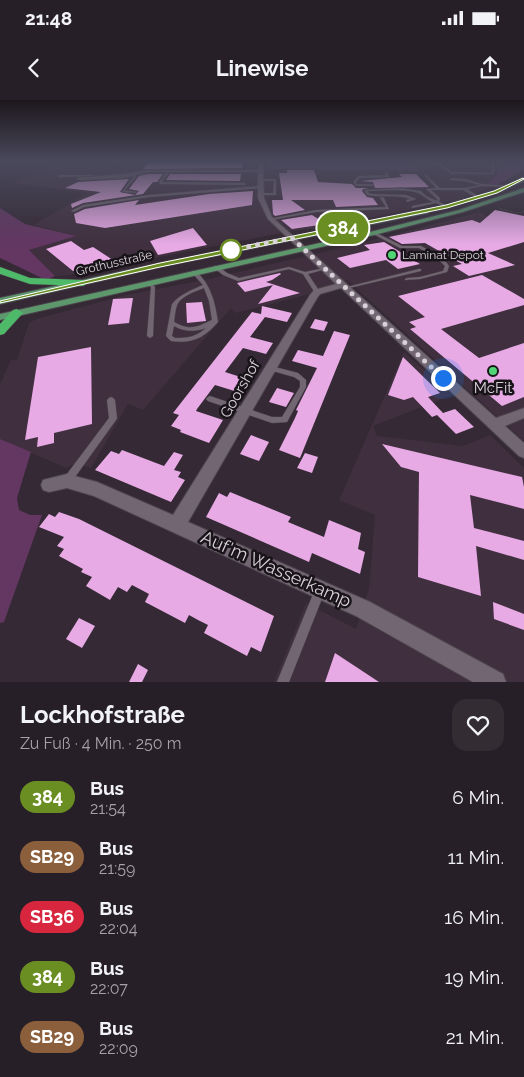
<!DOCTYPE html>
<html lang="de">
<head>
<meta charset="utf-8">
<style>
  :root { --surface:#271f27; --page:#332c33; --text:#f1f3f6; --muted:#a4a2a7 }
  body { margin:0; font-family:Raleway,sans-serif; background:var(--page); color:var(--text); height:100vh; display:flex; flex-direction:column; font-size:19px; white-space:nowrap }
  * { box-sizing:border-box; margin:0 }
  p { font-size:16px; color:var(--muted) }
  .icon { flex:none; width:28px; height:28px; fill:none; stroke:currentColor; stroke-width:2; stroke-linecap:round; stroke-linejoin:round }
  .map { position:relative; height:582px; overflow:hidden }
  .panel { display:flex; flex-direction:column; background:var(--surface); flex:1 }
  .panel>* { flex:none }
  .badge { padding:0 10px; border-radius:16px; font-size:18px; line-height:32px }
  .you { position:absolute; width:25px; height:25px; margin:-12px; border:4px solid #fff; border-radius:50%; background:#1a73e8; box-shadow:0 0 0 8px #1a73e833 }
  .map>.badge { position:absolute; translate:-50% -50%; box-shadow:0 0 0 2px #fff }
  .round { display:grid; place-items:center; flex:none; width:52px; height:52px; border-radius:15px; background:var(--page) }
  .summary { display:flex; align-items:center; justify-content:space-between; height:85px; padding:0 20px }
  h1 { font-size:24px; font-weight:700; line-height:38px }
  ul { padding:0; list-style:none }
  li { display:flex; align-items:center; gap:15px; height:60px; padding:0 20px }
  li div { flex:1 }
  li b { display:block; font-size:19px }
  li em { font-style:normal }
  li .badge { min-width:55px; font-weight:700; text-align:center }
  .status { display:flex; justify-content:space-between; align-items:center; height:35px; padding:0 25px; background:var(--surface); direction:ltr }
  .status svg { height:14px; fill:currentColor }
  header { display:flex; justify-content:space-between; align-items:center; height:65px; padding:0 20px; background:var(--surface); font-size:22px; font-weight:700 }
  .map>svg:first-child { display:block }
</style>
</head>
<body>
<div class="status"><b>21:48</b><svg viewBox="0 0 49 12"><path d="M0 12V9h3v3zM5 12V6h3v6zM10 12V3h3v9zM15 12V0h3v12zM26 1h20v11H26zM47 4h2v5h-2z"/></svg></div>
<header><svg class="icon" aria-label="back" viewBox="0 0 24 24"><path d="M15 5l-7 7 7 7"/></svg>Linewise<svg class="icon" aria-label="share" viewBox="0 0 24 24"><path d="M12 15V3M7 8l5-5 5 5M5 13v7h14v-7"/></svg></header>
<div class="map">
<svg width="524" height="582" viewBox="0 0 524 582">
  <rect width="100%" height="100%" fill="#342934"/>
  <g fill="#40303f">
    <path d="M146,62h112l-1,8 162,1 -10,-9 90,2 -2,10 -10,10 10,1 -34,13 -141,30 -31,3 -222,44 -14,1 -26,-26 46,-14 -41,-11 53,-32 -74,-10 37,-16 76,1 17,-3z"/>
    <path d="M480,112l44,26v203l-177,-161 -37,14 -74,19 -5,-5 -88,102 -15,-6 -37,64 -15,-5 -10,5 -66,-29v-55l11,-24h6l12,-37 7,-4 90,-24 83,-16 148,-35z"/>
    <path d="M404,252l48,43 -79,31 4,10 86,10 27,-11 34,33v214h-250l32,-79 50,26 13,-40 6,-74 -36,-15z"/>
  </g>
  <g fill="#633762">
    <path d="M266,62h143l11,9 -154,-2z"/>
    <path d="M498,62h26v8l-27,15 -10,-1 10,-10z"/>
    <path d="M0,108l25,16 51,12 -47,14 26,26 -9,4 -46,-22z"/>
    <path d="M0,339l31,13 -14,46 2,12 11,5h12l-38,107 -4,1z"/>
  </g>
  <g fill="#e7aae5">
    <path d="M149,62h94l-1,6 -99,1z"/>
    <path d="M287,70h27l4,12 34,2 4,4h13l-6,1 -1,2 5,6 6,1 5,7 -42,2 -3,-7h-42l14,10 -30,6 -2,-2 -1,-14h11l-4,-27h8z"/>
    <path d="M148,74h15l-6,8h-4l-10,12 -60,9 -11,5 -1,-4 30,-12 -36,-4 13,-6 51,-3 -9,13 15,3 4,-4 -10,-2 10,-13z"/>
    <path d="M170,74h71l-1,7 -74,-1z"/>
    <path d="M399,74h17l13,13 -54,1 -2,-6 -13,-1 42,-4z"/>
    <path d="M253,91l-1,14 -147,23 -29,-5 -2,-9 11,-5 54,-9 -4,5 74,-11z"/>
    <path d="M495,110l29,6v26l-36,11 27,12 -46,11 -16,-10 9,-2 -37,-21 -23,1 -13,-7 83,-17 8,3z"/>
    <path d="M312,115l14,9 -34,5 -11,-9z"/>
    <path d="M193,128l14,17 -49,10 -8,-14z"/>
    <path d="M71,141l13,9 9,-3 23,15 -43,9 -27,-22z"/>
    <path d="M384,142l36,22 -22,5 -12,-9 -36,8 -13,-10 33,-8 -6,-5z"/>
    <path d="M280,173l1,1 -9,6 -6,2 34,11 -42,11 15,-19 -28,7 -8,-9z"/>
    <path d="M482,175l42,24v6l-83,24 38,29 45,-15v54l-22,9 -92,-77 6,-2 -7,-5 16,-5 -27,-21z"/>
    <path d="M133,198l-4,25 -21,2 5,-26z"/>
    <path d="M202,202l4,19 -19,2 -1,-20z"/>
    <path d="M262,206l30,7 -5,9 -22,-5 -15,20 23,6 -7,11 -23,-6 -18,24 25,8 -9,13 -26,-8 -18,24 -1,2 27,9 -14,23 -29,-11 1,-2 -10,-4 8,-11 -6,-2 79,-101 9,2z"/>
    <path d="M315,219l13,3 -4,9 -14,-3z"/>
    <path d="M334,231l16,4 -50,123 -21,-8 16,-32 3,-7 -2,-1 21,-42 -25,-7 6,-11 25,6z"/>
    <path d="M91,247l1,77 -38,9v10l-17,4 1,-10 -13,3 13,-83z"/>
    <path d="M403,257l37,36 -12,4 15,16 12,-4 19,18 -18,7 -19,-19 -5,2 -19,-20 -9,3 -16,-5z"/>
    <path d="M277,288l17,5 -8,14 -17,-5z"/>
    <path d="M251,335l18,7 -10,19 -19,-7z"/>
    <path d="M382,344l140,33 2,10v22l-54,-14 4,33 50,13v19l-48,-14 5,50 -63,-19 1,-105 -18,-5z"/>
    <path d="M122,350l42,16 10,-14 9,3 -9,15 7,2 -3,5 7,3 -14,22 -76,-32 16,-19 8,3z"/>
    <path d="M305,353l13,4 -6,16 -15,-5z"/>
    <path d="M230,392l61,25 -3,5 36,15 5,-17 32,13 -3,16 7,3 -5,22 -48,-21 -3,9 -103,-45 13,-24 8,4z"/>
    <path d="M59,412l20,7 195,97 -13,36 -10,-5 -4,9 -43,-23 4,-8 -10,-5 -9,-5 -4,8 -40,-21 4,-8 -17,-9 -5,7 -9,-5 -8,13 -24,-14 6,-9 -11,-5 2,-3 -24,-13 5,-7 -7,-3 7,-9 -25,-10 10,-13 6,3z"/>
    <path d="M493,502l31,12v16l-30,-11z"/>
    <path d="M79,518l16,8 -13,22 -16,-9z"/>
    <path d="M335,553l44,29h-54z"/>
    <path d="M138,564l10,6 -6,12h-13z"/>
  </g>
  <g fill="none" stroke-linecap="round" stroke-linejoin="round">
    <g stroke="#4d444d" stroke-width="1">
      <g id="service">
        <path d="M435,62h3l14,10 40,1v-11h2v12h-43z"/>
        <path d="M168,70l2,1 -8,11 83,1 1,1 -1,1 -85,-1 -1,-2z"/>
        <path d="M386,72l4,5 -30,1 -4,4 1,2h16l1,2h-18l-3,-4 5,-6 29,-1 -2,-2z"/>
        <path d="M132,73l5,3 -12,14 12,2 -2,1 -13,-1 12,-16z"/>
        <path d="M59,75h34l1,1 -36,1z"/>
        <path d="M424,75h2l14,13h24l16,-3 -15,-4 -15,-1 1,-2 14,1 17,5 30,2 -2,1 -28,-1 -15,3 13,8 -1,2 -16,-9h-32l9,8 -1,4 9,4 -1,2 -11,-5 -24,5v-2l21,-4c-5,-2 -9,-6 -13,-8 -10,-6 -40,-3 -52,-3l1,2 4,1 33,1 10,4 -9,3 -1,-2 5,-1c-14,-5 -30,-1 -44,-4l-3,-5 37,-2 20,3 5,5 11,5v-2l-11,-10 10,-1z"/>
        <path d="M260,79h16v16h-17l1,-2h13l1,-12h-13z"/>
        <path d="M260,86l1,2 -112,9 -65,10 -10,5 -3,-1 12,-6 66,-10z"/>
        <path d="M382,97l2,1 5,11 -73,3 -45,8 -2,-1 47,-9 70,-3 -6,-9z"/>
        <path d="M373,132h2l27,14h19l22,12 6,8 -2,6 -27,7 -15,1v-1l2,-1 13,-1 23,-6 2,-5 -6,-6 -20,-12h-19l-27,-14z"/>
        <path d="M214,166h4l9,7 12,5 50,-11 16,5 19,-4 2,1 -18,5 12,18 -3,2 -2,-1 -12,-19 -14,-5 -51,12 -15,-6 -9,-7z"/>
        <path d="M419,169h2v2l-76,18 -2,-1z"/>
        <path d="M192,171h4c15,14 19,31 22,51 -14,16 -26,22 -47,19l-5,-5 6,-32c8,-10 20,-14 31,-19l-11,-12zM204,188l5,13 3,19c-15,7 -22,11 -38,2 1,-6 1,-12 3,-17 4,-9 19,-14 27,-17zM174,226c11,6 21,6 32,2 -10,9 -18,10 -31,10l-3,-2z"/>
        <path d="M146,182h4l5,5 -2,49 -3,2 -3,-2 4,-49 -5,-3z"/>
        <path d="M269,266h2l27,7 8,7v7l-19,35 -15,1 -64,-22 -2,-2 2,-2 2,-1 62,21h10l18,-30v-6l-6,-4 -25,-7 -1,-2z"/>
        <path d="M111,297l2,1 2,2 2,18 -1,2 -46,64 -3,1 -3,-1 -1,-3 1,-3 45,-60 -2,-18 2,-2z"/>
        <path d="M320,486l4,1 1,4 -36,91h-12l39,-95z"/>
      </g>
    </g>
    <g stroke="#4d444d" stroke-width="2">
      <path id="minor" d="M259,62h4l1,36 8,19 224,201 28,-10v10l-19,8 19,17v15l-5,-2 -178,-168 -21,6 -3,4 -129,224 182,80 133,72 3,8h-33l-117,-66 -262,-120 -27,-8 -18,4 -6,-2 -2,-5 2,-5 24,-6 30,8 76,33 137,-220 4,-5 22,-6 -68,-65 -10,-21v-26h-110l-24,6 -45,2 -3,-2 48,-4 24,-4h110z"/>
    </g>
    <g stroke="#4d444d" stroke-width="2">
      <g id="primary">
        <path d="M524,77v4l-27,12 -5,-1z"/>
        <path d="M524,88v4l-61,20 -89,23 -374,85v-6l374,-83 85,-21z"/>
        <path d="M426,110l3,2 -1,1 -268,54 -160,37v-6l160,-35z"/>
      </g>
    </g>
    <g stroke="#4d444d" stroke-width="1">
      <g id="motorway">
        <path d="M0,167l30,11 53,2 5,3 -5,3 -53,-2 -30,-10z"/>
        <path d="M17,209l6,4 -19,21 -4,1v-11l13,-14z"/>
      </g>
    </g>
    <g stroke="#857b84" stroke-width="1" stroke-dasharray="0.5 2" stroke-linecap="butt">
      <path d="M451,102l14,-4"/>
      <path d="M499,108l18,5 7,-1"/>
    </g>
    <use href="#service" fill="#726672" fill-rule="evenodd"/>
    <use href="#minor" fill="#726672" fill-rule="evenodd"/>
    <use href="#primary" fill="#5d986d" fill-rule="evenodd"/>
    <use href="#motorway" fill="#4fb96a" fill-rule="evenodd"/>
  </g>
  <linearGradient id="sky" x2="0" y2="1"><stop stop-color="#1d171d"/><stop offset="0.43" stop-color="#4a495c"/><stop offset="1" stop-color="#4a495c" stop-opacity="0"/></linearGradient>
  <rect width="524" height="144" fill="url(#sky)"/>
  <path fill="#6b8e23" stroke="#fff" d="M523,78l1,1 -27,14 -50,15 -287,59 -160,36v-2l160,-38 286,-58 48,-14z"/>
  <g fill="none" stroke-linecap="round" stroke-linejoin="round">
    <path stroke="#d9d1d8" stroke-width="5" stroke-dasharray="0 9" d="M231,150l61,-12 151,140"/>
  </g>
  <circle fill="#fff" stroke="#6b8e23" stroke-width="2.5" cx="231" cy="150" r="10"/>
  <g fill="#50d674" stroke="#191419" stroke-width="2">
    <circle cx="392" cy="155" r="5"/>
    <circle cx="493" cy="271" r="5"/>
  </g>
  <g text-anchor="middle" stroke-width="5" stroke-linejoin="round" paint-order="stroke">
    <g font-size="12" fill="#d9d1d8" stroke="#191419" text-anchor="start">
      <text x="402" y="159">Laminat Depot</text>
    </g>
    <g font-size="12" fill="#d9d1d8" stroke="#191419">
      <text transform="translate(114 163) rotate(-13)" y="4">Grothusstraße</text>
    </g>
    <g font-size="15" fill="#d9d1d8" stroke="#191419">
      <text x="493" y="293">McFit</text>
    </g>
    <g font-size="15" fill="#d9d1d8" stroke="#191419">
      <text transform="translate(240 289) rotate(-60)" y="5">Goorshof</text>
    </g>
    <g font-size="18" fill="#d9d1d8" stroke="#191419">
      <text transform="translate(276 469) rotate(24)" y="6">Auf'm Wasserkamp</text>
    </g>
  </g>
</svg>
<div class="you" style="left:443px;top:278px"></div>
<b class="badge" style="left:343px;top:128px;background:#6b8e23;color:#fff">384</b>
</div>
<section class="panel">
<div class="summary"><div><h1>Lockhofstraße</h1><p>Zu Fuß · 4 Min. · 250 m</p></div><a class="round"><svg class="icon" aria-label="heart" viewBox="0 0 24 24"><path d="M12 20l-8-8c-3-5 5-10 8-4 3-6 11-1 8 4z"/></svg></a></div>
<ul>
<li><span class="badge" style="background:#6b8e23;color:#fff">384</span><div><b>Bus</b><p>21:54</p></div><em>6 Min.</em></li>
<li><span class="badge" style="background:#8b5e3c;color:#fff">SB29</span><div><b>Bus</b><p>21:59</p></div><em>11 Min.</em></li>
<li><span class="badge" style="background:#d7263d;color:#fff">SB36</span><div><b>Bus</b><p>22:04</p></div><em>16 Min.</em></li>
<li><span class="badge" style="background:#6b8e23;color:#fff">384</span><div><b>Bus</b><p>22:07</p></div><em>19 Min.</em></li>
<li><span class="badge" style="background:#8b5e3c;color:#fff">SB29</span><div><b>Bus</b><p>22:09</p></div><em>21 Min.</em></li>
</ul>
</section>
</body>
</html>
